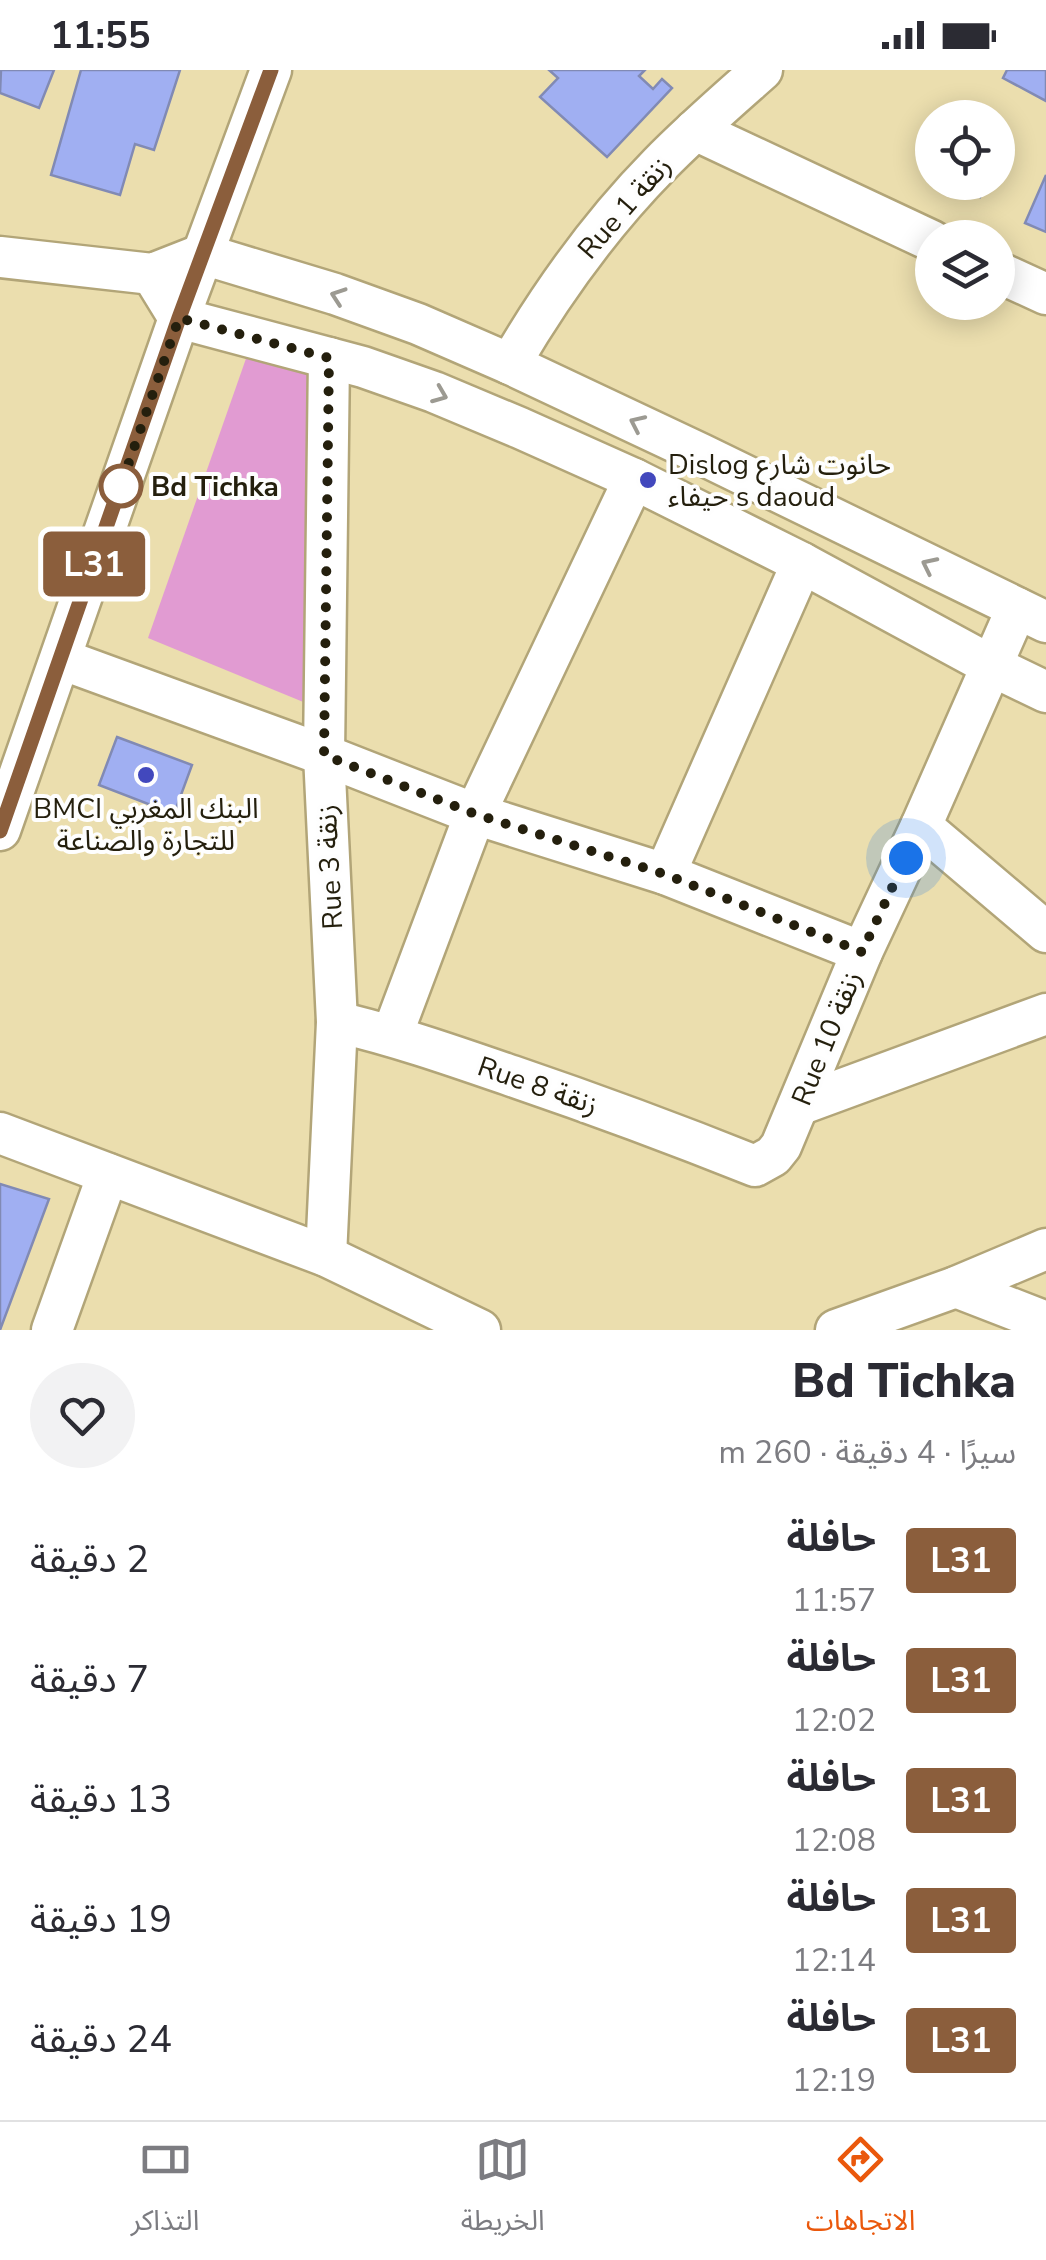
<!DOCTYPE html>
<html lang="ar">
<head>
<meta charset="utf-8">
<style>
  :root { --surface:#fff; --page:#f2f2f3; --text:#2b2b33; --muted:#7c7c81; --line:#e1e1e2; --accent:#ea580c }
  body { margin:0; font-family:"Nunito Sans","Noto Sans Arabic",sans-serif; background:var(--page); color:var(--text); direction:rtl; height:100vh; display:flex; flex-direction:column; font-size:38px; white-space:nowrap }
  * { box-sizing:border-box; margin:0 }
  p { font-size:32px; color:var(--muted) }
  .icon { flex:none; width:55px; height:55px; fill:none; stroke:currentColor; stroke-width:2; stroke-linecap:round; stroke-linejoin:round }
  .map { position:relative; height:1260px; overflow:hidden; direction:ltr }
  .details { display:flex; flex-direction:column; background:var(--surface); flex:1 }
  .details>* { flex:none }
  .badge { padding:0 20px; border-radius:8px; font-size:35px; line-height:65px }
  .buttons { position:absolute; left:915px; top:30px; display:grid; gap:20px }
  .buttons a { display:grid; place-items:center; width:100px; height:100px; border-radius:50%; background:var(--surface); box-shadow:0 5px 25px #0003; font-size:50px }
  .you { position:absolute; width:50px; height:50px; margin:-25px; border:8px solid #fff; border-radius:50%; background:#1a73e8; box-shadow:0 0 0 15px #1a73e833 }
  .map>.badge { position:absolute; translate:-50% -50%; box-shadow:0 0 0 5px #fff }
  .round { display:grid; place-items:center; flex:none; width:105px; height:105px; border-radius:52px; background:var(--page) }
  .summary { display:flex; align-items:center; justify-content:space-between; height:170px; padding:0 30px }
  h1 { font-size:48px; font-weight:800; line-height:75px }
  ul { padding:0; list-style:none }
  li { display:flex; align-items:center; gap:30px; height:120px; padding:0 30px }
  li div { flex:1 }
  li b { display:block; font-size:38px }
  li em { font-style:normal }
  li .badge { min-width:110px; font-weight:700; text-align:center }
  .status { display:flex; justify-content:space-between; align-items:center; height:70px; padding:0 50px; background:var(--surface); direction:ltr }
  .status svg { height:28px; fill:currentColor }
  .menu { display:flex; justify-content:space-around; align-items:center; height:140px; border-top:2px solid var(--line); background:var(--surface); font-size:28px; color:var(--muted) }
  .menu a { display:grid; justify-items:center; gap:5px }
  .menu .current { color:var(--accent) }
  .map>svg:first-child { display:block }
</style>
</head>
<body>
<div class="status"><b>11:55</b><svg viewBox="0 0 49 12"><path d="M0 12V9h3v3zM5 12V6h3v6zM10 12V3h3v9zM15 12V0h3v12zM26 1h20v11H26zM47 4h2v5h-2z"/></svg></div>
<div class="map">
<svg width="1046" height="1260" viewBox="0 0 1046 1260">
  <rect width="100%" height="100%" fill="#ebdeae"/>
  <path fill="#e19bd2" d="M249,280l60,14 4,342 -165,-68z"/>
  <g fill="#a0aff2" stroke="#818ab4" stroke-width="2.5">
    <path d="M1,0h53l-15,38 -39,-15z"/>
    <path d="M81,0h99l-26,80 -19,-6 -15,51 -69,-20z"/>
    <path d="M549,0h96l-6,6 14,13 9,-10 10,9 -65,69 -67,-60 18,-19z"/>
    <path d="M1007,0h39v31l-43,-23z"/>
    <path d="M1046,105v57l-21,-9z"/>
    <path d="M953,112h35l-8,15z"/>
    <path d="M117,667l75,28 -18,49 -75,-29z"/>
    <path d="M0,1114l49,15 -49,131z"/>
  </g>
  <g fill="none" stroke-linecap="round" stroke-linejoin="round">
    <g stroke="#b2a578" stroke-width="45">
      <g id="minor">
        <path d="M695,60l237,111"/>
        <path d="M0,187l152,17 51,-20 132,40 83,30 92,40 191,90 345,168"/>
        <path d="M998,202l48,22"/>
        <path d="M152,204l27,44 184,49 71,25 86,36 114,51 168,84 190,103 54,26"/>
        <path d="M510,294c42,-72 90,-139 149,-199 32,-33 68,-64 103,-95"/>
        <path d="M61,589l263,96 151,59 190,60 197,78"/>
        <path d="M921,756l125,106"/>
        <path d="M0,760l179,-512 92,-248"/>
        <path d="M665,804l137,-311"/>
        <path d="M337,952c60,14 117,34 175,54 82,28 163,58 243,90l18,-10 8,-10 81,-194 59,-126 96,-218"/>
        <path d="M392,965l83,-221 159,-335"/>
        <path d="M799,1035l247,-91"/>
        <path d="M0,1063l326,123 154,74"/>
        <path d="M326,1186l11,-234 -13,-267 5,-397"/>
        <path d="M956,1217l90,35"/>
        <path d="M52,1260l56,-156"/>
        <path d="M836,1260l120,-43 90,-38"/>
      </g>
    </g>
    <use href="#minor" stroke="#fff" stroke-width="40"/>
  </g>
  <defs><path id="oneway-chevron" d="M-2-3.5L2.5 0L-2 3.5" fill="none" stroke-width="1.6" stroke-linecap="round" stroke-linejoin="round" transform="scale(2.5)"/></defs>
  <g stroke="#9c9a92">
    <use href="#oneway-chevron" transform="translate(338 226) rotate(-161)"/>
    <use href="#oneway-chevron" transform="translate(440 325) rotate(22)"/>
    <use href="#oneway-chevron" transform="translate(637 353) rotate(-155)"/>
    <use href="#oneway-chevron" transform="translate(929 495) rotate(-154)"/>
  </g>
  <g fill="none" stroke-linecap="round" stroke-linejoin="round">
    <g stroke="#fff" stroke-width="22">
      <path id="line" d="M0,761l179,-513 92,-248"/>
    </g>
    <use href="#line" stroke="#8b5e3c" stroke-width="15"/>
    <path stroke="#241f0d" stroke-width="10" stroke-dasharray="0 18" d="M121,416l-5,14 63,-182 150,40 -5,397 151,59 189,60 198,78 44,-94"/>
  </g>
  <g fill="#4248bd" stroke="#fefefe" stroke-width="4">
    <circle cx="648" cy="410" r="10"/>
    <circle cx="146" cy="705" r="10"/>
  </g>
  <circle fill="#fff" stroke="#8b5e3c" stroke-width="5" cx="121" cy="416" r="20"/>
  <g text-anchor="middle" stroke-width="8" stroke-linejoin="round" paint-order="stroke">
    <g font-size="28" fill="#241f0d" stroke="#fefefe">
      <text transform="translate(624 137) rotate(-49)" y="10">Rue 1 زنقة</text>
      <text transform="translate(329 797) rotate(-93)" y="10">Rue 3 زنقة</text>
      <text transform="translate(826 968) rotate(-68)" y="10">Rue 10 زنقة</text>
      <text transform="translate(538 1015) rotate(19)" y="10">Rue 8 زنقة</text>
    </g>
    <g font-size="28" fill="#241f0d" stroke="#fefefe" text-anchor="start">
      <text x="668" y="404">Dislog حانوت شارع<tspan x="668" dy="32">حيفاء s daoud</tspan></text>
      <text x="146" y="748" text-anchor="middle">BMCI البنك المغربي<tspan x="146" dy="32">للتجارة والصناعة</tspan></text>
    </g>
    <g font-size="28" font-weight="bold" fill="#241f0d" stroke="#fefefe" text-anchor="start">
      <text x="151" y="426">Bd Tichka</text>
    </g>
  </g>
</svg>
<div class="buttons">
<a><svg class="icon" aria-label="locate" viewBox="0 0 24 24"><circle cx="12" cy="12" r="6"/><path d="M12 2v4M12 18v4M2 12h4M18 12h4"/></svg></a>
<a><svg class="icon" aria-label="layers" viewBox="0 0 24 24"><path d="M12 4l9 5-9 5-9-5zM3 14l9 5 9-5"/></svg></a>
</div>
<div class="you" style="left:906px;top:788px"></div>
<b class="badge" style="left:94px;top:494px;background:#8b5e3c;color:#fff">L31</b>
</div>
<section class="details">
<div class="summary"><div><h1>Bd Tichka</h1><p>سيرًا · 4 دقيقة · 260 m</p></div><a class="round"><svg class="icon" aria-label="heart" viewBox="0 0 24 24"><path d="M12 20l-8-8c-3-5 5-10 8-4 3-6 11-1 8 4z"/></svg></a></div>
<ul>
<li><span class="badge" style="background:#8b5e3c;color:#fff">L31</span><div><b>حافلة</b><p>11:57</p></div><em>2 دقيقة</em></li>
<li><span class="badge" style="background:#8b5e3c;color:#fff">L31</span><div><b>حافلة</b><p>12:02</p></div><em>7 دقيقة</em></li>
<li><span class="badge" style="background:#8b5e3c;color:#fff">L31</span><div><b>حافلة</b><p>12:08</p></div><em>13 دقيقة</em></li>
<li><span class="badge" style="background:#8b5e3c;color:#fff">L31</span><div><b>حافلة</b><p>12:14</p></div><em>19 دقيقة</em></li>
<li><span class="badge" style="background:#8b5e3c;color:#fff">L31</span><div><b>حافلة</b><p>12:19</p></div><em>24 دقيقة</em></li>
</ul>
</section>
<nav class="menu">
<a class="current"><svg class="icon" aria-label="directions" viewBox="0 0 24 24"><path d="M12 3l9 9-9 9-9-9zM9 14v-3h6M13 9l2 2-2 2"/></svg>الاتجاهات</a>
<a><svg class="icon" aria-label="map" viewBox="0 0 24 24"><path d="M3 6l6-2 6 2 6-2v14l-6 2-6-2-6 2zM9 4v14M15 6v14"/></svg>الخريطة</a>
<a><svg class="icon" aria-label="tickets" viewBox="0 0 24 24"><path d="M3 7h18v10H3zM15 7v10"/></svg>التذاكر</a>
</nav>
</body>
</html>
